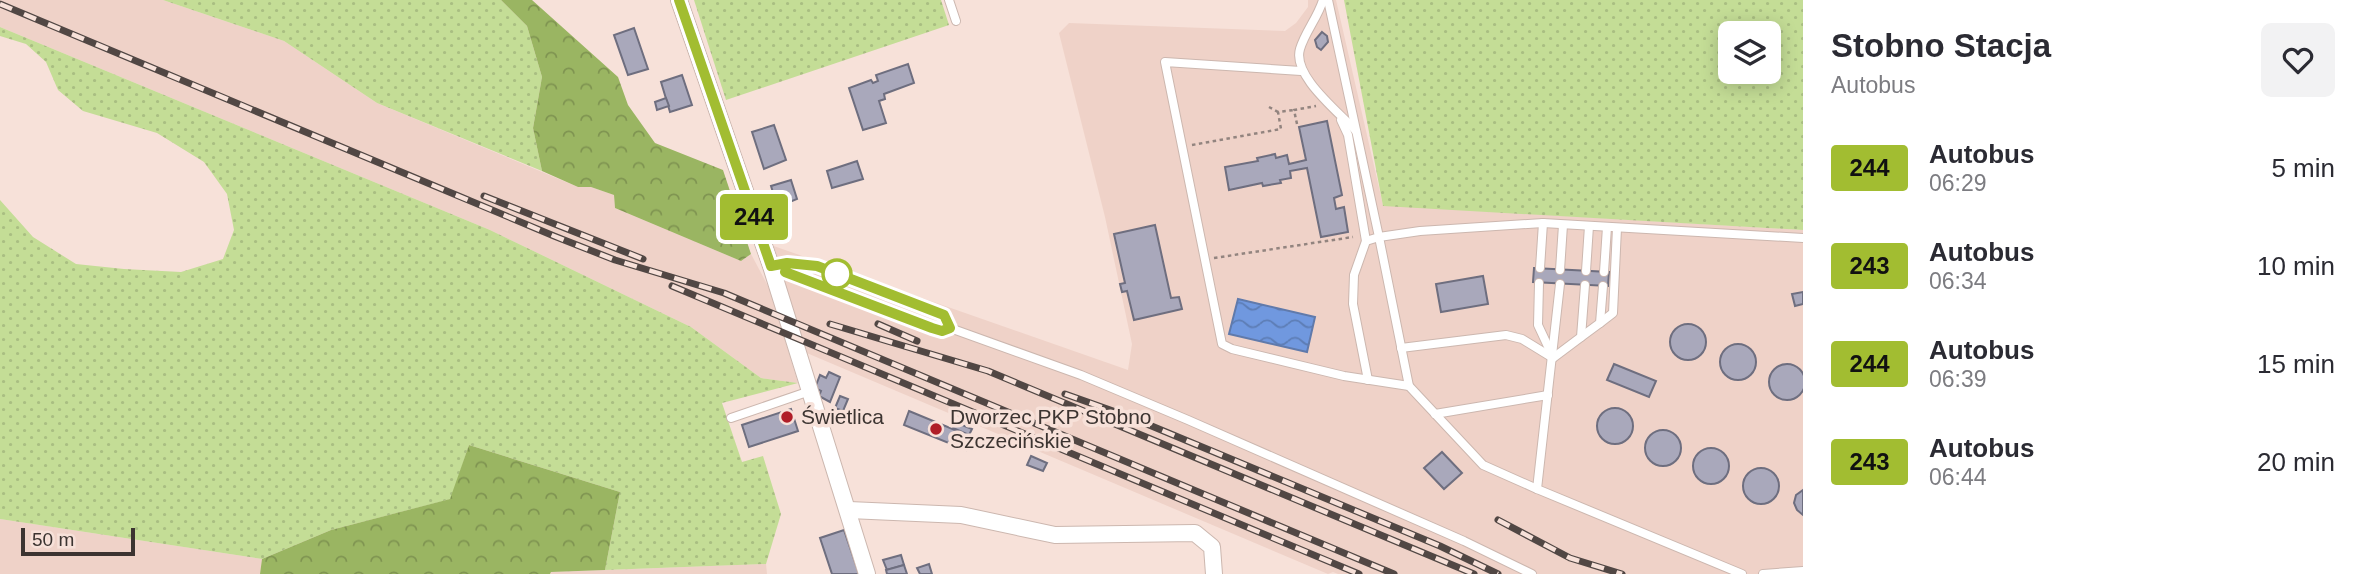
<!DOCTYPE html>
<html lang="pl">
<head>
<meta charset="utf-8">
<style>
  :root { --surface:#fff; --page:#f2f2f3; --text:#2b2b33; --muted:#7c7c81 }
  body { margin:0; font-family:Helvetica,sans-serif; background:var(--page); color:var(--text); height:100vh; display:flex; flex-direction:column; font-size:26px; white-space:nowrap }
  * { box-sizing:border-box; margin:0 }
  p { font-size:23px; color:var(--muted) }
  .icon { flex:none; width:38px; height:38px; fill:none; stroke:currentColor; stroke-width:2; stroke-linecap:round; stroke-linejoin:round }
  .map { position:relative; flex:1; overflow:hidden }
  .sheet { display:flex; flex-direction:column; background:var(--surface); width:560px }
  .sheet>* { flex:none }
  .badge { padding:0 14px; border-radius:5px; font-size:24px; line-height:46px }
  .fabs { position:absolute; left:1718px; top:21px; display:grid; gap:14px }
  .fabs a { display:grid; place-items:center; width:63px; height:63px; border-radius:10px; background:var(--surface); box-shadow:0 4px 18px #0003; font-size:35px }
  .scale { position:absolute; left:21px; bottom:18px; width:114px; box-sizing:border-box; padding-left:7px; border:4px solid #3c3431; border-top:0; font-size:19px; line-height:24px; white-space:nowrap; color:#3c3431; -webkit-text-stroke:5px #f7e1d9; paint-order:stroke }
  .map>.badge { position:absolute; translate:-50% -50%; box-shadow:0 0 0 4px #fff }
  .round { display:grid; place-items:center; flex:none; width:74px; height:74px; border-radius:10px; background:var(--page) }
  .headline { display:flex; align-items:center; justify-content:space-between; height:119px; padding:0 28px }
  h1 { font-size:33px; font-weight:700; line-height:52px }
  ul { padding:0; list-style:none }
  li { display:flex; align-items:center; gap:21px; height:98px; padding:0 28px }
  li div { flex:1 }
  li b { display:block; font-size:26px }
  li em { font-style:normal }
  li .badge { min-width:77px; font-weight:700; text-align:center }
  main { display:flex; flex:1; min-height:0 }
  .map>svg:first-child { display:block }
</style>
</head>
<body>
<main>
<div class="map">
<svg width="1803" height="574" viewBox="0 0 1803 574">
  <defs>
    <pattern id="grass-dots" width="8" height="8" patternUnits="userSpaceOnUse" patternTransform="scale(1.75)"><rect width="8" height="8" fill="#c4dd96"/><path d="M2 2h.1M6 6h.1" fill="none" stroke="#a9be82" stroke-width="1.8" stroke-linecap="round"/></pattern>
    <pattern id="forest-crowns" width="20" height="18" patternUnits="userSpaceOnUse" patternTransform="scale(1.75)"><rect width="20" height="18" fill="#9ab562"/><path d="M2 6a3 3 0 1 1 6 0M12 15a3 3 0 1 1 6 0" fill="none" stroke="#7f9451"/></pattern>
    <pattern id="water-waves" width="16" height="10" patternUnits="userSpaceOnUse" patternTransform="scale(1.75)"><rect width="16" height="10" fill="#7098df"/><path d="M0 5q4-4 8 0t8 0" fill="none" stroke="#5d7db5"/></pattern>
  </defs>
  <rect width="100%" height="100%" fill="#f7e1d9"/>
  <g fill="#efd2c8">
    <path d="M0,0h163l121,41 93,62 201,84h13l23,8 1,13 126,53 10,-7 18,34 29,95 -37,-5 -70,-51 -201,-97 -490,-203z"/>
    <path d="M1308,0h28l47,205 420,25v344h-465l-5,-2 -5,2 -526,-223 -34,-107 360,126 4,-26 -27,-127 -46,-184 10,-10 216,8 11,-8 12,-16z"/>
    <path d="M0,519l262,40 -2,15h-260z"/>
    <path d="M766,564l1,10h-217l1,-2z"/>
  </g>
  <g fill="url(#grass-dots)" fill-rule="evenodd">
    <path d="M163,0h338l26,26 15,51 -9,51 9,43 -165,-68 -93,-62z"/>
    <path d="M694,0h247l8,25 -223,75z"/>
    <path d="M1344,0h459v230l-420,-24zM1731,33h38v39h-38z"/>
    <path d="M0,27l490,203 201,97 70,51 37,5 -76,20 20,59 21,-6 18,58 -15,50 -161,6 15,-78 -151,-47 -18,54 -120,31 -69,29 -262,-40v-319l33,37 43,27 48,5 57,3 42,-13 11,-29 -7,-36 -23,-32 -47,-29 -74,-22 -25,-21 -12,-28 -20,-18 -26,-8z"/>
  </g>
  <g fill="url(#forest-crowns)">
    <path d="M501,0h31l86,77 10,28 27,38 68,27 28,84 -10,7 -126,-53 -1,-13 -23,-8h-13l-36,-16 -9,-43 9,-51 -15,-51z"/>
    <path d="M469,445l151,47 -15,78 -54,2 -1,2h-290l2,-15 69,-29 119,-31z"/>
  </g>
  <path fill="url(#water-waves)" stroke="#607aab" stroke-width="2" d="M1238,299l77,18 -8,35 -78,-18z"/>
  <g fill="#a9a8bb" stroke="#6e6e7f" stroke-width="2">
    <path d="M634,28l14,41 -20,6 -14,-40z"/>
    <path d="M1322,32l5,4 1,6 -7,8 -4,-3 -2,-7z"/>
    <path d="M908,64l6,19 -30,11 1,5 -6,2 7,22 -23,7 -14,-42 22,-8 2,3 5,-2 -2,-6z"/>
    <path d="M682,75l10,30 -22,7 -9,-30z"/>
    <path d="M666,98l3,8 -12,4 -2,-8z"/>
    <path d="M1327,121l15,74 -8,3 2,11 8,-2 4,25 -27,5 -14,-69 -17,3 1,7 -11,2 1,3 -18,3 -1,-3 -33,7 -4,-23 33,-6 -1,-3 18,-4 1,4 11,-3 2,9 17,-4 -7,-33z"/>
    <path d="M774,125l12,35 -22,9 -12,-37z"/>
    <path d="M857,161l6,18 -31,9 -5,-17z"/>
    <path d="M791,180l6,19 -10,4 1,3 -10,3 -1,-3 -5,2 -1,-5 5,-1 -5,-16z"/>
    <path d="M1155,225l16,73 8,-1 3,12 -48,11 -7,-29 -5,1 -2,-8 5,-1 -11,-49z"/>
    <path d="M1534,268l75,4 -1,14 -75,-4z"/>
    <path d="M1483,276l5,28 -47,8 -5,-28z"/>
    <path d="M1803,292v12l-8,2 -3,-12z"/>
    <circle cx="1688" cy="342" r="18"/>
    <circle cx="1738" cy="362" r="18"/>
    <path d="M1614,364l42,17 -7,16 -42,-17z"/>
    <circle cx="1787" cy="382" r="18"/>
    <path d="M829,372l11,5 -10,25 -11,-6 2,-5 -6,-3 5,-13 6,3z"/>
    <path d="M840,396l8,3 -5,12 -8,-3z"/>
    <circle cx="1615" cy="426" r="18"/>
    <path d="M791,409l7,22 -49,16 -7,-22z"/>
    <path d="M909,411l63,26 -6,13 -62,-25z"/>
    <path d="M955,422l17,7 -3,6 -16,-7z"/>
    <circle cx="1663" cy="448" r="18"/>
    <circle cx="1711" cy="466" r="18"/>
    <path d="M1442,452l20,21 -18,16 -20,-21z"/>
    <path d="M1031,456l16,7 -4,8 -16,-6z"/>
    <circle cx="1761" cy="486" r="18"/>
    <path d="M1803,490v25l-6,-5 -3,-7 2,-8z"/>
    <path d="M844,530l15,44h-27l-12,-36z"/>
    <path d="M901,555l3,10 -17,5 -4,-10z"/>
    <path d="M929,564l3,10h-12l-3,-6z"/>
    <path d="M904,565l3,9h-20l-1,-4z"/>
  </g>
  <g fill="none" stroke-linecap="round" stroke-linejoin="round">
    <g stroke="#ccb7af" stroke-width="10">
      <g id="lane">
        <path d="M949,0l7,21"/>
        <path d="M1323,0c-5,17 -18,32 -23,49 -8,27 39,63 56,82"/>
        <path d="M1328,0l51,237 -13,4 -12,34 -1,29 15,76"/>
        <path d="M1301,71l-136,-9 57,282 10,5 112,27 65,10 74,79 54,24"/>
        <path d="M1341,120l7,15 18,106"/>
        <path d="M787,263l30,3 127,49 6,13 -9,3 -9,-3 -161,-62z"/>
        <path d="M1540,268l3,-45"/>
        <path d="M1560,270l3,-45"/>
        <path d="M1586,271l3,-45"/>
        <path d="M1604,272l3,-45"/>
        <path d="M1539,283l-1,42 14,30"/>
        <path d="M1560,284l-23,205 205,85"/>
        <path d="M1600,323l13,-10 4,-85"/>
        <path d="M950,328l131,47 107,45 276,121 68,33"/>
        <path d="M1581,337l19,-14 3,-37"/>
        <path d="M1401,348l105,-13 16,4 31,19"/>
        <path d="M1553,358l28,-21 4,-52"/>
        <path d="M1409,386l-30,-149 41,-6 123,-8 260,15"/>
        <path d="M1435,414l113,-19"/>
        <path d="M731,418l79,-27"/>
        <path d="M1763,574l40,-3"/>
      </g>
    </g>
    <g stroke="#ccb7af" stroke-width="18">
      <g id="street">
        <path d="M679,0l92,266 96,308"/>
        <path d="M849,510l112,5 94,20 140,-2 17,14 2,27"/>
      </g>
    </g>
    <g stroke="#92847f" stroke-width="2.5" stroke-dasharray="3.5 3.5" stroke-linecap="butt">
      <path d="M1269,107l9,5"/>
      <path d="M1297,124l-3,-14 22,-4"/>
      <path d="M1192,145l89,-16 -3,-17 16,-2"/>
      <path d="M1214,258l139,-21"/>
    </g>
    <use href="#lane" stroke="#fff" stroke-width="8"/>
    <use href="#street" stroke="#fff" stroke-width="16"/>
    <g stroke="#514744" stroke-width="7">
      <g id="rail">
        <path d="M0,4l554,232 61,24 109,33 670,281"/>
        <path d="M484,196l159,63"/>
        <path d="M672,286l687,288"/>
        <path d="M830,324l158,47 486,203"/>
        <path d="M878,324l39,17"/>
        <path d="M1065,394l65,23 310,129 58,28"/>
        <path d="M1498,520l72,38 52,16"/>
      </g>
    </g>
    <use href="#rail" stroke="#f7e1d9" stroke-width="4.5" stroke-dasharray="13" stroke-linecap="butt"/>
  </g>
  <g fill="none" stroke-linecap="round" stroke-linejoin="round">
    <g stroke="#fff" stroke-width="16">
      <path id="line" d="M679,0l92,266 16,-3 30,3 127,49 6,13 -8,3 -10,-3 -147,-56"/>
    </g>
    <use href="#line" stroke="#a2bd31" stroke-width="10"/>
  </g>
  <circle fill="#fff" stroke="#a2bd31" stroke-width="3.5" cx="837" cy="274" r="14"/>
  <g fill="#b01e28" stroke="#f7e1d9" stroke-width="2.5">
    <circle cx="787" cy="417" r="7"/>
    <circle cx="936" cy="429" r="7"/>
  </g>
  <g text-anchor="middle" stroke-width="7" stroke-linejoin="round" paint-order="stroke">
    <g font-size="21" fill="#3c3431" stroke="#f7e1d9" text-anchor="start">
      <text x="801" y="424">Świetlica</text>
      <text x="950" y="424">Dworzec PKP Stobno<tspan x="950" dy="24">Szczecińskie</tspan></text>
    </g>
  </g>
</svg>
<div class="fabs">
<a><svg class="icon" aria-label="layers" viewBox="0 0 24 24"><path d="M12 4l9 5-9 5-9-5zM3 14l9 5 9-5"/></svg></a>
</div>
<div class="scale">50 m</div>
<b class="badge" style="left:754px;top:217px;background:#a2bd31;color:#111">244</b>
</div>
<section class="sheet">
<div class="headline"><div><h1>Stobno Stacja</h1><p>Autobus</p></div><a class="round"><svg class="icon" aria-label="heart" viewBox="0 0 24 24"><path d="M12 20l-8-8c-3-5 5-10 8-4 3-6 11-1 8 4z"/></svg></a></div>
<ul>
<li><span class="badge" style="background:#a2bd31;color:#111">244</span><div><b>Autobus</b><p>06:29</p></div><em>5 min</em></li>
<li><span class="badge" style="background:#a2bd31;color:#111">243</span><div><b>Autobus</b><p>06:34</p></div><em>10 min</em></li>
<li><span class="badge" style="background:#a2bd31;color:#111">244</span><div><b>Autobus</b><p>06:39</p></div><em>15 min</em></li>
<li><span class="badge" style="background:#a2bd31;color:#111">243</span><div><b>Autobus</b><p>06:44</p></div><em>20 min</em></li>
</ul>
</section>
</main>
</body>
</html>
